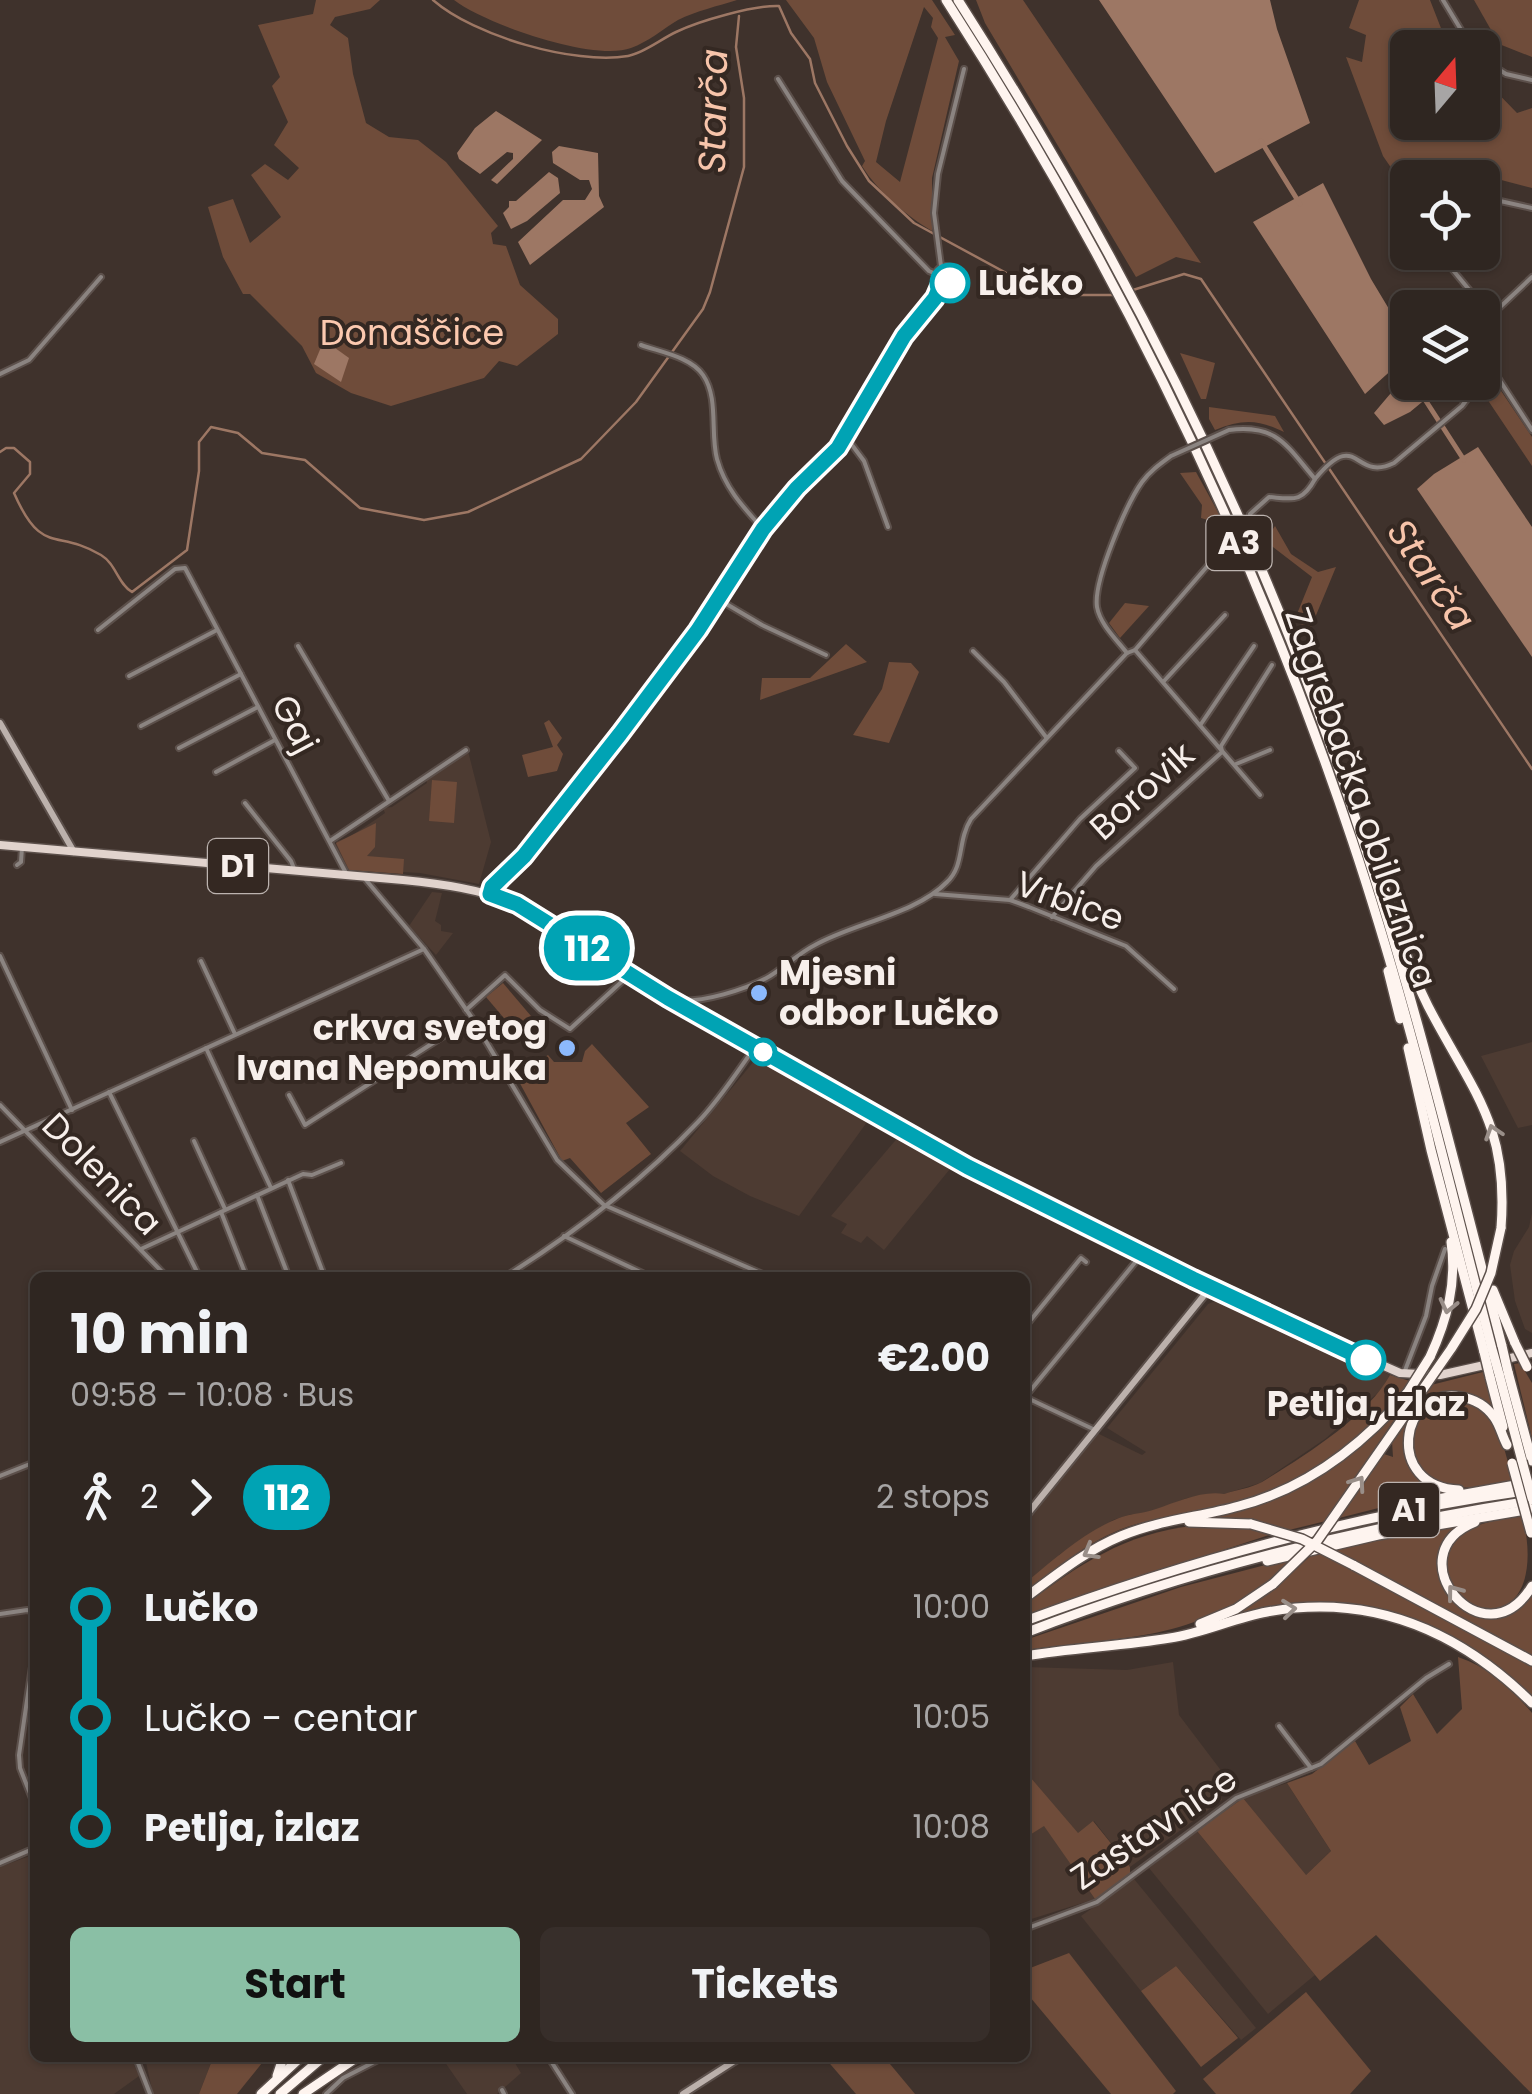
<!DOCTYPE html>
<html lang="en">
<head>
<meta charset="utf-8">
<style>
  :root { --surface:#2f2621; --page:#372e2a; --text:#f1f3f6; --muted:#a7a5a5; --line:#4a433f; --accent:#8abfa5 }
  body { margin:0; font-family:Poppins,sans-serif; background:var(--page); color:var(--text); height:100vh; display:flex; flex-direction:column; font-size:38px; white-space:nowrap }
  * { box-sizing:border-box; margin:0 }
  p { font-size:32px; color:var(--muted) }
  .icon { flex:none; width:55px; height:55px; fill:none; stroke:currentColor; stroke-width:2; stroke-linecap:round; stroke-linejoin:round }
  .map { position:relative; flex:1; overflow:hidden }
  .details { position:absolute; left:30px; top:1272px; width:1000px; height:790px; display:flex; flex-direction:column; background:var(--surface); border-radius:15px; box-shadow:0 2px 8px #0004,0 0 0 2px var(--line) }
  .details>* { flex:none }
  .badge { padding:0 20px; border-radius:32px; font-size:35px; line-height:65px }
  .needle { width:65px; rotate:19deg }
  .controls { position:absolute; left:1390px; top:30px; display:grid; gap:20px }
  .controls a { display:grid; place-items:center; width:110px; height:110px; border-radius:15px; background:var(--surface); box-shadow:0 2px 8px #0004,0 0 0 2px var(--line); font-size:50px }
  .map>.badge { position:absolute; translate:-50% -50%; box-shadow:0 0 0 5px #fff }
  .legs { display:flex; align-items:center; gap:15px; height:110px; padding:0 40px; font-size:32px }
  .legs p { margin-inline-start:auto }
  .overview { display:flex; align-items:center; justify-content:space-between; height:170px; padding:0 40px }
  h1 { font-size:55px; font-weight:700; line-height:75px }
  .button { display:flex; gap:20px; margin-top:auto; padding:20px 40px }
  .button a { flex:1; height:115px; border-radius:15px; background:var(--accent); color:#111; font-size:40px; font-weight:700; line-height:115px; text-align:center }
  .button a+a { background:var(--page); color:var(--text) }
  ul { padding:0 40px; list-style:none }
  li { display:flex; align-items:center; gap:35px; height:110px; font-size:38px }
  li i { display:grid; place-items:center; width:15px; height:100%; margin:0 12px; background:currentColor }
  li i::after { content:''; width:25px; height:25px; margin:-12px; border:8px solid; border-radius:50%; background:var(--surface) }
  li p { margin-inline-start:auto }
  li:first-child i { background:linear-gradient(#0000 50%,currentColor 0) }
  li:last-child i { background:linear-gradient(currentColor 50%,#0000 0) }
  .map>svg:first-child { display:block }
</style>
</head>
<body>
<div class="map">
<svg width="1532" height="2094" viewBox="0 0 1532 2094">
  <rect width="100%" height="100%" fill="#3f322c"/>
  <g fill="#4d3b32">
    <path d="M468,751l23,91 -12,42 -59,-11 -73,-4 -12,-24 2,-4 11,-3 30,-20 7,-5 -2,-5 9,-1 35,-24 -1,-4z"/>
    <path d="M432,892l10,1 -7,28 6,4v6l12,2 -17,22 -27,-29z"/>
    <path d="M1532,1042v83l-14,3 -37,-72z"/>
    <path d="M759,1055l111,63 -71,98 -49,-20 -37,-20 -33,-25z"/>
    <path d="M900,1135l54,29 -70,86 -17,-14 -6,7 -20,-10 6,-9 -16,-8z"/>
    <path d="M1532,1213v120l-7,-4 -10,-28 -5,-36 4,-14 15,-24z"/>
    <path d="M1220,1299l170,76 -9,15 -56,49 -65,44 -36,11 -37,4 -44,17 -11,-1 -19,6 -53,34 -7,10 -28,19v-62l72,-88 45,22 4,-3 -39,-24 101,-124z"/>
    <path d="M1173,1662l6,53 53,70 -11,9 1,6 -92,67 -36,-46 -16,13 -53,-63v-104l102,3z"/>
    <path d="M1287,1783l44,68 -26,25 -62,-78z"/>
    <path d="M1044,1825l51,74 -70,22v-83z"/>
    <path d="M1197,1831l118,144 -47,39 -119,-146z"/>
    <path d="M35,1854v204h96l8,18 -25,18h-114v-227z"/>
    <path d="M1134,1879l122,149 -15,12 -65,-74 -35,25 -60,-75z"/>
    <path d="M145,2058h68l-14,36h-46z"/>
    <path d="M442,2058h70l9,15 -24,21h-30z"/>
  </g>
  <g fill="#6f4c3a" fill-rule="evenodd">
    <path d="M316,0h64l-10,9 -35,8 -5,8 18,13 5,36 13,49 23,14 29,3 28,22 52,64 -7,7 2,11 13,2 14,39 38,34v15l-41,32 -18,-5 -15,17 -93,28 -40,-13 -35,-20 -14,-27 -52,-52h-7l-20,-37 -15,-50 25,-8 17,44 31,-26 -30,-42 14,-11 23,16 11,-12 -25,-23 14,-23 -16,-36 8,-9 -22,-52 55,-11z"/>
    <path d="M454,0h283c-19,6 -41,11 -59,20 -15,9 -30,22 -47,28 -37,14 -146,-24 -177,-48z"/>
    <path d="M786,0h146l23,35 -10,2 14,24 -27,117v53c-25,-15 -54,-39 -70,-65l3,-5 -38,-79 -13,-44zM924,7l9,11 -2,9 7,11 -38,144 -24,-20 10,-41z"/>
    <path d="M950,0h4l82,133 86,153 -3,1 -78,-140z"/>
    <path d="M976,0h47l178,263 -25,-6 -40,20 -151,-254z"/>
    <path d="M1359,0h71l16,41 6,6 -44,1v74h74l1,-44 34,35 15,-5v80l-88,-23 -50,7 -11,-16 -37,-99 16,5 4,-27 -17,-7z"/>
    <path d="M1474,0h58v57l-33,-13z"/>
    <path d="M1180,353l35,10 -9,36h-5z"/>
    <path d="M1483,364l49,73v29l-55,-82 5,-2z"/>
    <path d="M1209,407l66,9 9,16c-26,-13 -42,-13 -69,-2l-6,-11z"/>
    <path d="M1196,472l29,53 -24,-7 1,-13 -22,-32z"/>
    <path d="M1275,526l16,28 27,18 18,-5 -29,70 -10,-23 15,-37 -47,-36z"/>
    <path d="M1125,603l24,3 -29,32 -11,-15z"/>
    <path d="M846,644l21,18 -107,38 2,-22h48z"/>
    <path d="M889,662l22,1 8,9 -30,71 -36,-8 29,-46z"/>
    <path d="M549,720l13,18 -5,7 6,9 -6,17 -29,6 -6,-22 31,-8 -9,-24z"/>
    <path d="M432,780l25,2 -3,41 -25,-2z"/>
    <path d="M376,823l-1,24 -8,9 37,3 -1,15 -54,-4 -13,-27z"/>
    <path d="M503,983l28,33 -17,14 -28,-33z"/>
    <path d="M592,1044l57,63 -23,16 25,31 -50,39 -31,-35 -8,3 -46,-85 32,-21 6,7h28l3,-11z"/>
    <path d="M1520,1363l12,20v55l-18,-74z"/>
    <path d="M1483,1372l11,41 -23,-16 -39,2 -28,41c2,26 15,41 38,52l-103,26 45,-64 9,3 -1,-16 39,-56z"/>
    <path d="M1390,1375l20,6c-50,71 -124,112 -208,130 -28,6 -57,8 -83,19 -36,15 -64,39 -94,64v-18l5,3c27,-22 54,-47 89,-61 12,-5 24,-4 37,-9 20,-7 47,-19 68,-15 12,-4 27,-6 38,-12 41,-25 105,-65 128,-107z"/>
    <path d="M1419,1383l-93,138 -37,9 -39,-11 -38,-2c21,-7 45,-11 67,-20 57,-24 103,-65 140,-114z"/>
    <path d="M1456,1399c44,12 46,43 57,82 -27,4 -61,14 -85,-3 -2,-1 -9,-11 -10,-13 -22,-31 7,-61 38,-66z"/>
    <path d="M1522,1516c10,34 10,87 -28,93 -10,1 -21,0 -29,-6 -10,-7 -18,-20 -19,-32 -3,-44 42,-50 76,-55z"/>
    <path d="M1193,1526l52,1 24,8 -244,80v-10c53,-40 101,-72 168,-79z"/>
    <path d="M1458,1526c-8,11 -17,37 -17,51 0,8 6,16 10,21 23,28 61,21 81,-5v64l-202,-109 41,-10z"/>
    <path d="M1316,1551l216,113v35l-61,-51 -60,-29 -53,-13 -132,12 48,-29z"/>
    <path d="M1296,1557c-89,85 -159,78 -271,93v-10l156,-53z"/>
    <path d="M1223,1561l1,2 -199,66v-3l97,-35z"/>
    <path d="M1458,1657c32,11 53,31 74,56v381l-156,-159 -56,46 -123,-150 46,-33 63,77 25,-24 -44,-68 25,-9 43,-33 14,24 42,-24 -11,-34 13,-13 24,40 25,-25z"/>
    <path d="M1025,1771l53,62 15,-12 37,46v6l-35,26 -51,-73 -19,12z"/>
    <path d="M1069,1953l107,138 -3,3h-62l-86,-103v-21z"/>
    <path d="M1176,1966l62,72 -37,29 -60,-76z"/>
    <path d="M1306,1992l65,79 -21,23h-134l-13,-15z"/>
    <path d="M213,2058h53l-29,36h-38z"/>
    <path d="M825,2058h60l30,36h-59z"/>
  </g>
  <g fill="#9d7764">
    <path d="M1099,0h171l7,29 33,94 -95,50z"/>
    <path d="M496,111l46,29 -45,44 -6,-4 22,-21v-6l-6,-1 -27,22 -21,-15 -2,-6 18,-25z"/>
    <path d="M559,146l39,7 1,43 5,11 -74,58 -12,-23 45,-42h22l7,-11 -3,-9h-9l-27,-17 -1,-11z"/>
    <path d="M549,172l9,6 2,15 -33,28 -16,8 -8,-16 6,-6v-6h7z"/>
    <path d="M1323,183l48,96 36,60v17l-42,38 -112,-172z"/>
    <path d="M324,340l25,18 -8,24 -27,-18z"/>
    <path d="M1407,374l1,8 22,1 3,10 -23,19 -26,13 -10,-12z"/>
    <path d="M1478,447l54,80v130l-115,-168 17,-15z"/>
  </g>
  <g fill="none" stroke-linecap="round" stroke-linejoin="round">
    <g stroke="#9d7764" stroke-width="2.5">
      <path d="M433,0c41,36 141,65 195,56 16,-3 33,-17 48,-24 23,-11 78,-27 103,-26l12,27 19,26 5,24 32,63 22,35 45,42 118,64 39,8h44"/>
      <path d="M1133,290l51,-16 17,5 331,490"/>
      <path d="M0,452l6,-4h8l16,14v12l-16,19c28,64 42,35 87,62 15,9 17,29 31,37l55,-42 12,-79v-29l12,-15 27,6 24,20 43,7 55,48 64,12 44,-8 113,-53 55,-57 67,-93 7,-17 34,-125v-69l-8,-51 3,-31"/>
    </g>
    <g stroke="#9d7764" stroke-width="5">
      <path d="M1261,141l39,63"/>
      <path d="M1398,356l10,16"/>
      <path d="M1424,398l40,62"/>
    </g>
    <g stroke="#5c504b" stroke-width="8">
      <g id="street">
        <path d="M1443,0l29,48"/>
        <path d="M1482,59l24,15 26,6"/>
        <path d="M778,79l64,102 87,90 7,3"/>
        <path d="M1482,197l50,11"/>
        <path d="M1438,252l52,63"/>
        <circle cx="945" cy="275" r="9"/>
        <path d="M941,266l-7,-53 4,-39 26,-105"/>
        <path d="M1482,324l50,-47"/>
        <path d="M641,345c19,7 50,12 62,30 16,23 7,58 14,84 8,29 26,48 46,70"/>
        <path d="M1482,353l50,77"/>
        <path d="M0,374l29,-14 72,-83"/>
        <path d="M1229,430c48,-6 57,15 86,49 44,-53 38,4 79,-16l68,-57 6,-8 1,-16"/>
        <path d="M846,437l18,24 24,66"/>
        <path d="M1250,514l19,-17c24,2 33,6 46,-18"/>
        <path d="M718,599l44,26 64,30"/>
        <path d="M98,630l77,-61 10,-1 162,307"/>
        <path d="M298,646l91,155"/>
        <path d="M1135,650l88,-102"/>
        <path d="M973,651l31,31 42,55"/>
        <path d="M1127,653c-11,-14 -27,-29 -30,-46 -4,-26 30,-104 45,-125 8,-11 18,-18 29,-26"/>
        <path d="M1127,653l8,-3 125,145"/>
        <path d="M129,676l88,-46"/>
        <path d="M1164,681l61,-66"/>
        <path d="M1201,724l53,-78"/>
        <path d="M141,726l100,-52"/>
        <path d="M179,748l79,-41"/>
        <path d="M1236,764l34,-14"/>
        <path d="M216,772l59,-32"/>
        <path d="M245,803l46,58 4,10"/>
        <path d="M330,841l136,-91"/>
        <path d="M17,865l4,-3 1,-15"/>
        <path d="M366,880l58,69 48,69 85,142 47,45 168,73"/>
        <path d="M491,894l89,-109 118,-155 65,-101 34,-41 41,-40 66,-112 31,-38 6,-14"/>
        <path d="M935,894l75,6 19,7 97,39 48,43"/>
        <path d="M1010,900l70,-81 55,-51 -16,-17"/>
        <path d="M1052,917l44,-51 126,-114 -1,-6 51,-81"/>
        <path d="M0,956l72,154"/>
        <path d="M201,961l34,73"/>
        <path d="M674,1000c26,4 74,-11 96,-24 16,-10 29,-23 45,-31 39,-22 101,-31 132,-63 18,-17 10,-41 24,-63l156,-166"/>
        <path d="M466,1010l39,-35 35,35 30,19 59,-54"/>
        <path d="M206,1048l65,140"/>
        <path d="M109,1092l91,186"/>
        <path d="M289,1095l16,30 167,-107"/>
        <path d="M0,1105l168,173"/>
        <path d="M194,1141l31,68"/>
        <path d="M0,1142l424,-193"/>
        <path d="M288,1180l37,98"/>
        <path d="M257,1195l31,80"/>
        <path d="M221,1212l26,66"/>
        <path d="M564,1236l89,42"/>
        <path d="M141,1249l162,-75 9,1 29,-12"/>
        <path d="M503,1278c70,-44 139,-97 195,-156 22,-23 39,-50 57,-75"/>
        <path d="M1025,1327l56,-69 5,4"/>
        <path d="M1404,1373l22,-57 6,-30 13,-37"/>
        <path d="M1025,1397l117,-143"/>
        <path d="M1025,1397l68,32"/>
        <path d="M0,1476l35,-14"/>
        <path d="M0,1614l27,-4 8,2"/>
        <path d="M35,1646l-16,109 1,13 15,38"/>
        <path d="M1279,1726l32,42 10,-4 105,-86 23,-14"/>
        <path d="M0,1863l35,-15"/>
        <path d="M1025,1929l72,-27 139,-104 75,-30"/>
        <path d="M136,2058l14,36"/>
        <path d="M549,2058l23,36"/>
        <path d="M502,2090l2,4"/>
        <path d="M326,2094l17,-16 39,-20"/>
      </g>
    </g>
    <g stroke="#5c504b" stroke-width="10">
      <g id="secondary">
        <path d="M0,723l74,129"/>
        <path d="M1025,1517l185,-229"/>
        <path d="M683,2094l56,-36"/>
      </g>
    </g>
    <g stroke="#5c504b" stroke-width="11">
      <g id="primary">
        <path d="M0,845l403,35c40,4 76,9 114,24l151,95 282,158 323,160 127,56 40,2 49,-11"/>
        <path d="M1502,1360l30,-7"/>
      </g>
    </g>
    <g stroke="#5c504b" stroke-width="12">
      <g id="highway">
        <path d="M946,0c169,263 307,543 406,840 56,167 96,339 140,509"/>
        <path d="M958,0c159,248 294,513 389,793 62,182 107,368 155,553"/>
        <path d="M1371,860l7,8c15,47 28,94 50,138 44,85 81,118 73,222"/>
        <path d="M1388,971l12,48"/>
        <path d="M1408,1048l23,102 53,202"/>
        <path d="M1493,1290l22,53"/>
        <path d="M1430,1357c17,-37 27,-74 21,-115"/>
        <path d="M1508,1372l24,89"/>
        <path d="M1499,1374l23,87"/>
        <path d="M1490,1377l13,50"/>
        <path d="M1459,1490c-75,-3 -60,-104 2,-93 13,2 25,9 33,20 6,8 8,19 13,28"/>
        <path d="M1404,1505l117,-21"/>
        <path d="M1189,1522l62,2"/>
        <path d="M1475,1522c-82,33 9,143 57,64"/>
        <path d="M1267,1561l111,-26 154,-26"/>
        <path d="M1353,1565l179,96"/>
        <path d="M1025,1598c31,-23 60,-47 96,-62 38,-16 79,-19 118,-30 69,-18 123,-60 169,-114"/>
        <path d="M1025,1621c162,-60 328,-106 499,-130"/>
        <path d="M1200,1624l36,-15 37,-25"/>
        <path d="M1025,1633c163,-63 332,-105 504,-132"/>
        <path d="M1025,1656c48,-8 97,-10 145,-18 33,-5 64,-20 97,-26 104,-19 192,19 265,91"/>
        <path d="M277,2076l6,-18"/>
        <path d="M261,2094l39,-36"/>
        <path d="M280,2094l42,-36"/>
        <path d="M303,2094l53,-36"/>
      </g>
    </g>
    <use href="#street" stroke="#8b8481" stroke-width="4"/>
    <use href="#secondary" stroke="#bcb1ac" stroke-width="6"/>
    <use href="#primary" stroke="#e1d3cd" stroke-width="8"/>
    <use href="#highway" stroke="#fef4ef" stroke-width="9"/>
    <g stroke="#5c504b" stroke-width="8" stroke-linecap="butt">
      <path id="street-bridge" d="M1171,456l58,-26"/>
    </g>
    <g stroke="#5c504b" stroke-width="12" stroke-linecap="butt">
      <g id="highway-bridge">
        <path d="M1515,1343l12,24"/>
        <path d="M1502,1346l6,26"/>
        <path d="M1492,1349l7,25"/>
        <path d="M1484,1352l6,25"/>
        <path d="M1408,1392l22,-35"/>
        <path d="M1522,1461l10,37"/>
        <path d="M1512,1463l19,70"/>
        <path d="M1251,1524l51,15 51,26"/>
        <path d="M1273,1584l44,-43 134,-192 25,-40 15,-36 10,-45"/>
      </g>
    </g>
    <use href="#street-bridge" stroke="#8b8481" stroke-width="4"/>
    <use href="#highway-bridge" stroke="#fef4ef" stroke-width="9"/>
  </g>
  <defs><path id="oneway-chevron" d="M-2-3.5L2.5 0L-2 3.5" fill="none" stroke-width="1.6" stroke-linecap="round" stroke-linejoin="round" transform="scale(2.5)"/></defs>
  <g stroke="#998e88">
    <use href="#oneway-chevron" transform="translate(1493 1132) rotate(-108)"/>
    <use href="#oneway-chevron" transform="translate(1448 1306) rotate(103)"/>
    <use href="#oneway-chevron" transform="translate(1358 1483) rotate(-55)"/>
    <use href="#oneway-chevron" transform="translate(1090 1552) rotate(150)"/>
    <use href="#oneway-chevron" transform="translate(1454 1592) rotate(-127)"/>
    <use href="#oneway-chevron" transform="translate(1289 1609) rotate(-6)"/>
  </g>
  <g fill="none" stroke-linecap="round" stroke-linejoin="round">
    <g stroke="#fff" stroke-width="22">
      <path id="line-1" d="M950,283l-9,1 -6,14 -31,38 -66,112 -41,40 -34,41 -65,101 -78,104 -96,122 -32,31 -2,7 27,10 151,94 300,169 225,112 173,81"/>
    </g>
    <use href="#line-1" stroke="#00a3b4" stroke-width="15"/>
  </g>
  <g fill="#fff" stroke="#00a3b4" stroke-width="5">
    <circle cx="950" cy="283" r="18"/>
    <circle cx="763" cy="1052" r="12"/>
    <circle cx="1366" cy="1360" r="18"/>
  </g>
  <g fill="#8cb9fc" stroke="#342822" stroke-width="4">
    <circle cx="759" cy="993" r="10"/>
    <circle cx="567" cy="1048" r="10"/>
  </g>
  <g text-anchor="middle" stroke-width="8" stroke-linejoin="round" paint-order="stroke">
    <g fill="#342822" stroke="#bcb3af" stroke-width="2.5">
      <rect x="1206.5" y="516" width="65" height="54" rx="8"/>
      <rect x="208" y="839" width="60" height="54" rx="8"/>
      <rect x="1379" y="1483" width="60" height="54" rx="8"/>
    </g>
    <g font-size="32" font-weight="bold" fill="#f7efeb">
      <text x="1239" y="554">A3</text>
      <text x="238" y="877">D1</text>
      <text x="1409" y="1521">A1</text>
    </g>
    <g font-size="35" font-weight="bold" fill="#f7efeb" stroke="#342822" text-anchor="start">
      <text x="978" y="295">Lučko</text>
      <text x="1366" y="1416" text-anchor="middle">Petlja, izlaz</text>
    </g>
    <g font-size="35" fill="#fcc9af" stroke="#342822">
      <text x="412" y="345">Donaščice</text>
    </g>
    <g font-size="35" fill="#f7efeb" stroke="#342822">
      <text transform="translate(295 724) rotate(62)" y="12">Gaj</text>
      <text transform="translate(1142 791) rotate(-42)" y="12">Borovik</text>
      <text transform="translate(1361 798) rotate(71)" y="12">Zagrebačka obilaznica</text>
      <text transform="translate(1070 901) rotate(20)" y="12">Vrbice</text>
      <text transform="translate(102 1174) rotate(46)" y="12">Dolenica</text>
      <text transform="translate(1154 1828) rotate(-34)" y="12">Zastavnice</text>
    </g>
    <g font-size="35" font-weight="bold" fill="#f7efeb" stroke="#342822" text-anchor="start">
      <text x="779" y="985">Mjesni<tspan x="779" dy="40">odbor Lučko</tspan></text>
      <text x="547" y="1040" text-anchor="end">crkva svetog<tspan x="547" dy="40">Ivana Nepomuka</tspan></text>
    </g>
    <g font-size="38" font-style="italic" fill="#f7c4aa" stroke="#342822">
      <text transform="translate(713 111) rotate(-89)" y="13">Starča</text>
      <text transform="translate(1431 575) rotate(56)" y="13">Starča</text>
    </g>
  </g>
</svg>
<div class="controls">
<a><svg class="needle" viewBox="-14 -14 28 28"><path d="M0-13l5 13h-10z" fill="#e53935"/><path d="M0 13l5-13h-10z" fill="#a7a5a5"/></svg></a>
<a><svg class="icon" aria-label="locate" viewBox="0 0 24 24"><circle cx="12" cy="12" r="6"/><path d="M12 2v4M12 18v4M2 12h4M18 12h4"/></svg></a>
<a><svg class="icon" aria-label="layers" viewBox="0 0 24 24"><path d="M12 4l9 5-9 5-9-5zM3 14l9 5 9-5"/></svg></a>
</div>
<b class="badge" style="left:587px;top:948px;background:#00a3b4;color:#fff">112</b>
<section class="details">
<div class="overview"><div><h1>10 min</h1><p>09:58 – 10:08 · Bus</p></div><b>€2.00</b></div>
<div class="legs"><svg class="icon" aria-label="walk" viewBox="0 0 24 24"><circle cx="13" cy="4" r="2"/><path d="M13 8l-2 6 4 7M11 14l-3 7M7 12l3-4h3l4 4"/></svg>2<svg class="icon" aria-label="forward" viewBox="0 0 24 24"><path d="M9 5l7 7-7 7"/></svg><b class="badge" style="background:#00a3b4;color:#fff">112</b><p>2 stops</p></div>
<ul>
<li><i style="color:#00a3b4"></i><b>Lučko</b><p>10:00</p></li>
<li><i style="color:#00a3b4"></i><span>Lučko - centar</span><p>10:05</p></li>
<li><i style="color:#00a3b4"></i><b>Petlja, izlaz</b><p>10:08</p></li>
</ul>
<div class="button"><a>Start</a><a>Tickets</a></div>
</section>
</div>
</body>
</html>
